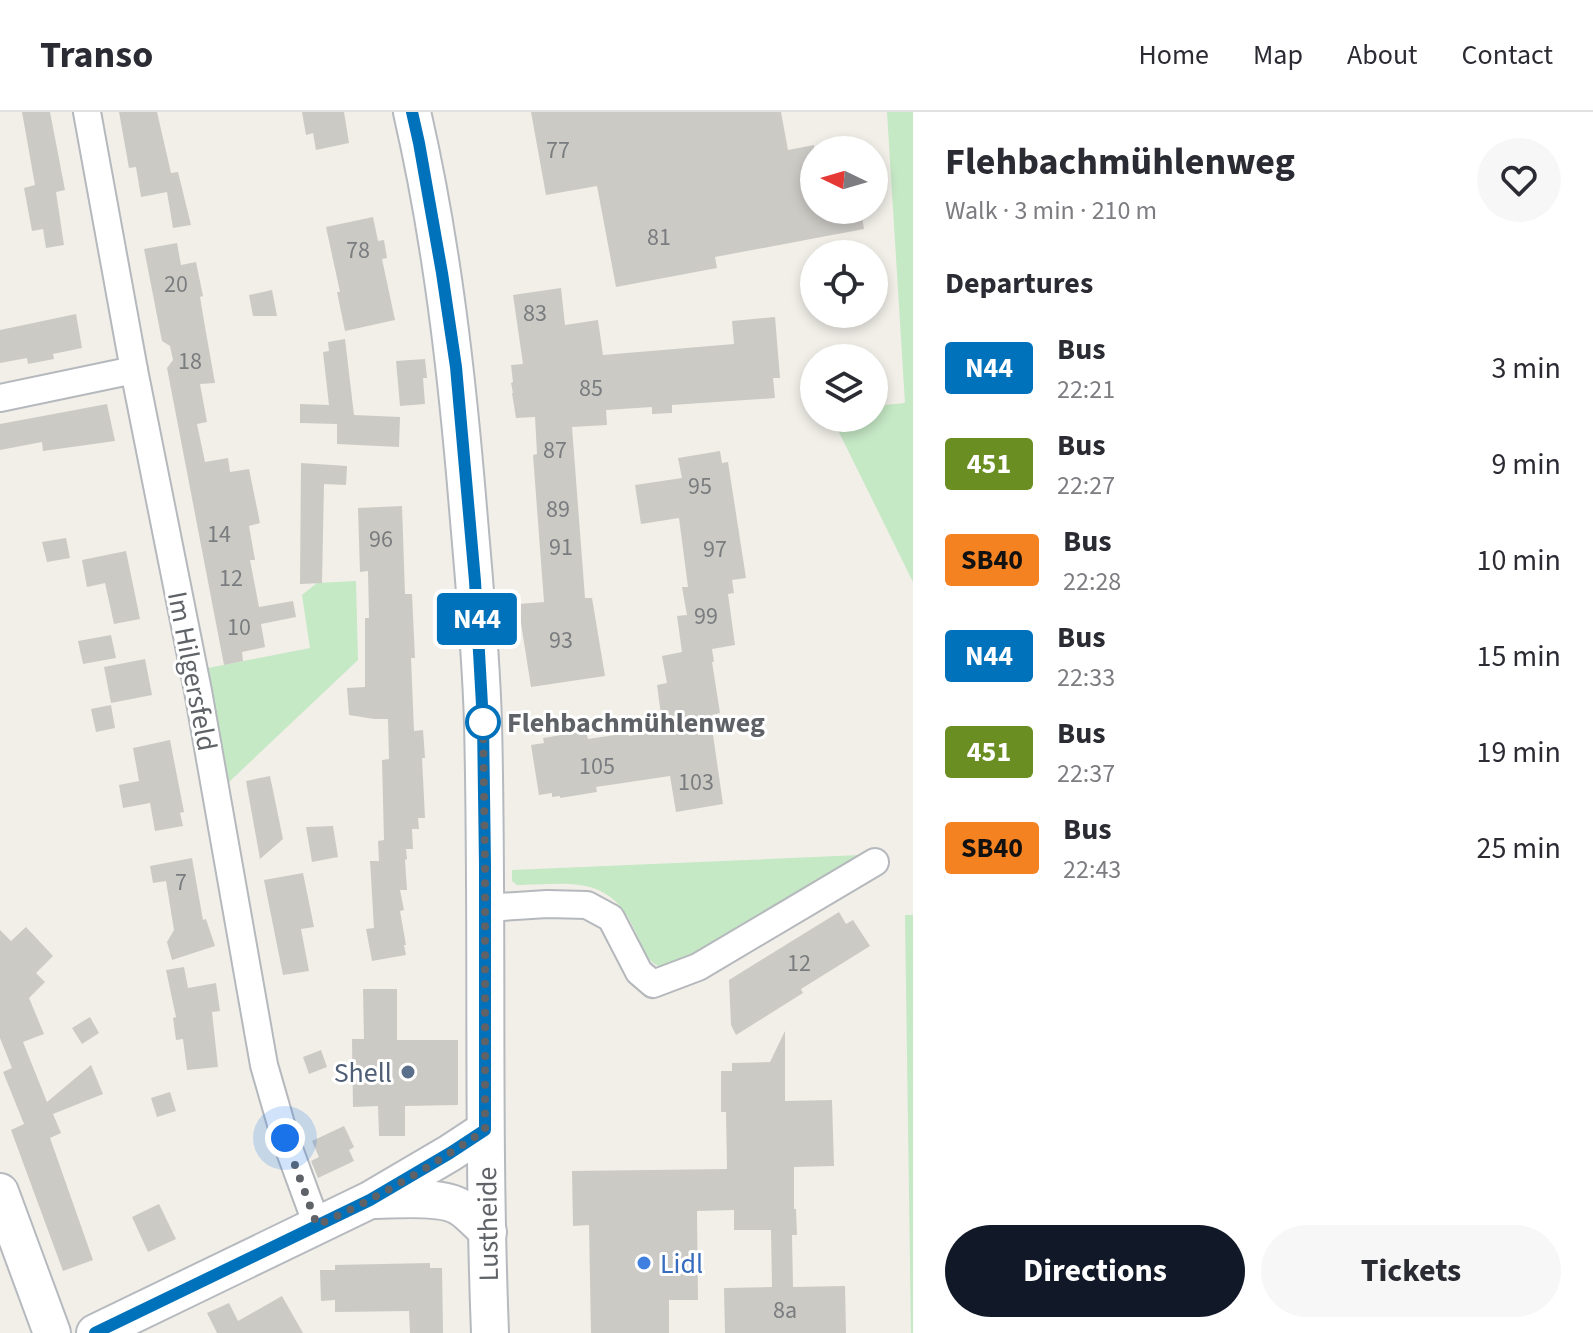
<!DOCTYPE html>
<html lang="en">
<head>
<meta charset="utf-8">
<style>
  :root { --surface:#fff; --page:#f7f7f7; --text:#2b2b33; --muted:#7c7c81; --line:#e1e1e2; --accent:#111827 }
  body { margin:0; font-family:"Source Sans 3",sans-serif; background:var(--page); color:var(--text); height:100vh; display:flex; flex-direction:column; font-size:30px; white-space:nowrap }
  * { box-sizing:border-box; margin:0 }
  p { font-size:26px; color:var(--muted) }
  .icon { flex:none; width:44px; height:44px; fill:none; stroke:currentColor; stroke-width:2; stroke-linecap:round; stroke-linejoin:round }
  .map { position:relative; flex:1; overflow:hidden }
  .sheet { display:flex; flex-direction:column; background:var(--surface); width:680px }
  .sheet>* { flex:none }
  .badge { padding:0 16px; border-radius:6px; font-size:28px; line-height:52px }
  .needle { width:52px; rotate:275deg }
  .buttons { position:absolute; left:800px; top:24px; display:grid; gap:16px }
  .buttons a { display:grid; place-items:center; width:88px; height:88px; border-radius:50%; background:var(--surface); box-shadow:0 4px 12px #0003; font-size:40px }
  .you { position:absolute; width:40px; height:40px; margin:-20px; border:6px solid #fff; border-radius:50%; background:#1a73e8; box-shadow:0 0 0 12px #1a73e833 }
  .map>.badge { position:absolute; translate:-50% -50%; box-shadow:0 0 0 4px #fff }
  h2 { padding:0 32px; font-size:30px; line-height:72px }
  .round { display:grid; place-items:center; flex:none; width:84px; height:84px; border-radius:42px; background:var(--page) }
  .head { display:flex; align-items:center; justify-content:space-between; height:136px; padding:0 32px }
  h1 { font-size:38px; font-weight:700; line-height:60px }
  .primary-button { display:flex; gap:16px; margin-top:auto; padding:16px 32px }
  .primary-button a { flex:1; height:92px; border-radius:48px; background:var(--accent); color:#fff; font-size:32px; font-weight:700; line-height:92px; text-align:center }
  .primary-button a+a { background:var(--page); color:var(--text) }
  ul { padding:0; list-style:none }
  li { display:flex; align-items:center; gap:24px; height:96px; padding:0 32px }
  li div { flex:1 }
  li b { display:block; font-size:30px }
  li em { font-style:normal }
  li .badge { min-width:88px; font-weight:700; text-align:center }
  header { display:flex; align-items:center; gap:48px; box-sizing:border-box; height:112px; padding:0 40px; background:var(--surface); border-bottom:2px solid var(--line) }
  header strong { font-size:38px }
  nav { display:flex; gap:44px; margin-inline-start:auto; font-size:28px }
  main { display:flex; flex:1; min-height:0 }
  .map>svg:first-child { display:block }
</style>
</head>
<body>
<header>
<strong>Transo</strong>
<nav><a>Home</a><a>Map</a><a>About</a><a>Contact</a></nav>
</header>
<main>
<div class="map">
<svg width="913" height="1221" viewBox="0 0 913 1221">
  <rect width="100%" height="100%" fill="#f1efe8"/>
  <g fill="#c5e8c5">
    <path d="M887,0h26v470l-81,-164h42v-12l31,-3z"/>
    <path d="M356,469l2,79 -129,122 -21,-114 102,-20 -8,-53 15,-12z"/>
    <path d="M860,743l-169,104 -29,9c-14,-6 -17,-15 -23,-28 -25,-64 -60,-57 -118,-55h-4l-5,-4v-11z"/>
    <path d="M905,803h8v418h-2z"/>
  </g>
  <g fill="#cccac5">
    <path d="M22,0h28l15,78 -9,2 8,53 -18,3 -3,-19 -11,2 -8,-43 11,-3z"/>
    <path d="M119,0h38l14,61 7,-1 13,53 -18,3 -6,-36 -26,5 -5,-30 -7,1z"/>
    <path d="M302,0h42l5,31 -33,7 -3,-17 -7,2z"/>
    <path d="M531,0h250l7,38 26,-5v65h47l3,19 -149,28 2,11 -101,19 -19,-101 -51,9z"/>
    <path d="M373,105l5,24 6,-1 3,18 -5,1 13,61 -50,11 -8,-39h3l-14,-65z"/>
    <path d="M177,131l4,22 15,-3 7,34 -3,1 5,30 10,56 -15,1 7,38 -10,2 8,38 23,-4 2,14 19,-3 11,54 -11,3 6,34h-5l9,47 34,-6 3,16 -35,7 4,23 -23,5 1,9 -19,4 -57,-297 6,-8 -3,-14 -8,-5 -18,-92z"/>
    <path d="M561,176l4,37 33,-5 5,35 131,-11 -2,-23 43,-4 5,61h-7l2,20 -103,7v8l-20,1v-7l-46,3 1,15 -35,2 13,171h7l13,78 -74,11 -13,-83 26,-2 -11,-147 4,-1 -2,-37 -19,1 -4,-25h1l-2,-10 2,-1 -2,-17 12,-1 -10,-69z"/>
    <path d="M272,178l5,26h-24l-4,-21z"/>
    <path d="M76,202l6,34 -29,6 1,5 -26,5 -1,-6 -27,5v-33z"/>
    <path d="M345,227l9,76 46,2 -1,30 -62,-3v-20l-37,-1v-19l29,1 -6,-53 6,-1 -1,-9z"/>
    <path d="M425,247l2,19h-4l2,26 -25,2 -4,-45z"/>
    <path d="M107,292l8,37 -72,10 -1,-9 -42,8v-26z"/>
    <path d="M720,339l2,12 6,-1 18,116 -14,2 2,13 -6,1 7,51 -23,4 2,13h-2l8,51 -8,2 1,12 -1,1 11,76 -47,8 -6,-36 -74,11 1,5 -37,6v-2l-8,1v-4l-13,2 -8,-50 13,-2 -1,-5 43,-7 2,8 40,-6 1,3 34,-6 -6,-45 10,-2 -5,-27 20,-4 -5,-36 10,-1 -5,-28h6l-9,-69 -38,6 -6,-39 47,-7 -4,-20z"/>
    <path d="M301,351l46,3 -1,19 -22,-1 -2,99 -22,1z"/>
    <path d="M402,394l3,88h7l3,64h-4l3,73 9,-1 2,28h-3l3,60h-7l1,11h-7l1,20h-7l1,10 -2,1 2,30h-7l4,20 -4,1 6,34h-2l2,10 -34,6 -6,-32 8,-1 -4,-67h9l-1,-20 6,-1 -2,-80 7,-1 -1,-40h-14l-25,-4 -2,-27 18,-1v-69h4l-1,-47 -8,1 -2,-64z"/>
    <path d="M66,426l4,20 -23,4 -5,-20z"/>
    <path d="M126,439l14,68 -26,5 -9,-41 -18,4 -5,-27z"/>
    <path d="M111,523l5,23 -33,6 -5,-23z"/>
    <path d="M145,547l7,36 -41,8 -7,-36z"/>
    <path d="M111,593l4,23 -19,4 -5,-23z"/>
    <path d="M170,628l14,72 -4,1 3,13 -28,5 -5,-28 -27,5 -4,-23 20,-4 -6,-33z"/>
    <path d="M270,664l13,63 -23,20 -14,-78z"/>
    <path d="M333,714l5,31 -26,5 -6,-35z"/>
    <path d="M192,746l11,62 3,-1 9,27 -43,14 -5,-18 7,-12 -8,-49 -13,2 -3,-17z"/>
    <path d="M303,761l11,54 -13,2 8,42 -26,4 -19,-95z"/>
    <path d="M839,800l7,12 7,-4 17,26 -69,43 2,4 -67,42 -5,-10 -2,-45z"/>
    <path d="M26,815l27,29 -17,17 9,9 -16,16 15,36 -21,8 24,60 44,-37 12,29 -50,20 8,19 -11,5 43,122 -30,11 -52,-141 13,-6 -21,-52 9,-4 -12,-30v-108l11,11z"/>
    <path d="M184,855l4,21 28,-5 4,28 -8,1 6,55 -31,3 -4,-31 -7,1 -3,-22 3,-1 -10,-47z"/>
    <path d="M363,877h34v51h61v65l-53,1v30h-26l-1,-30 -25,1 -1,-68h12z"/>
    <path d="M90,905l9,16 -17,11 -10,-16z"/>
    <path d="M785,919v70l47,-1 2,66 -40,1v42h2l1,26h-5l1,52 52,-1 1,47h-121l-1,-45 48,-1 -1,-57h-37v-20l-37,1 1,89h-29v33h-78l-2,-108 -16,1 -1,-55 155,-2 -1,-57h-5v-41h11v-8l38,-1z"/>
    <path d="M321,938l6,17 -18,7 -6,-17z"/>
    <path d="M170,980l6,19 -19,6 -6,-19z"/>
    <path d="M344,1014l10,21 -5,3 5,11 -36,17 -7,-17 8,-4 -7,-16z"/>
    <path d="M159,1092l17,35 -28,13 -16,-35z"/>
    <path d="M430,1151v5h12l1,65h-33l-1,-22 -74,1v-12l-14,1 -1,-31h15v-5z"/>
    <path d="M282,1184l21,37h-86l-10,-20 22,-10 9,18z"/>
  </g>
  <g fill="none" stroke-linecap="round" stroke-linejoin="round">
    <g stroke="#b5b8bc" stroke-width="30">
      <g id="street">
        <path d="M87,0l47,258 64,321 66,374 21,73 32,87"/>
        <path d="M0,286l134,-28"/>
        <path d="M485,796l62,-4 40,1 24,13 28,54 14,12 45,-17 177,-105"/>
      </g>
    </g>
    <g stroke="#b6babf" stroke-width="40">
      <g id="secondary">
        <path d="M412,0c30,130 45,263 56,396 6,72 13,143 15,215 5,203 -1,407 7,610"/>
        <path d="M0,1080l52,141"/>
        <path d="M372,1088c23,0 69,-5 88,7 10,6 19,17 28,25"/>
        <path d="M95,1221l275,-133 80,-47 35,-23"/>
      </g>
    </g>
    <use href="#street" stroke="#fff" stroke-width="26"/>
    <use href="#secondary" stroke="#fff" stroke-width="36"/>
  </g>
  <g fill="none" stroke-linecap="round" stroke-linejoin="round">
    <g stroke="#fff" stroke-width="18">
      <path id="line" d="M95,1221l275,-133 80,-47 35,-23v-266l-2,-141 -8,-142 -19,-214 -14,-94 -23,-130 -7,-31"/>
    </g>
    <use href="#line" stroke="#0072bc" stroke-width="12"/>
    <path stroke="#5f6368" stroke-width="8" stroke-dasharray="0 14.4" d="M285,1026l32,87c59,-26 115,-59 168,-95v-266l-2,-142"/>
  </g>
  <circle fill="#fff" stroke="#0072bc" stroke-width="4" cx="483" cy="610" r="16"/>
  <circle fill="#5c6f8a" stroke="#fff" stroke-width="3" cx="408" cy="960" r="8"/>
  <circle fill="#3f7fe0" stroke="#fff" stroke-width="3" cx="644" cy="1151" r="8"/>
  <g text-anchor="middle" stroke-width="6" stroke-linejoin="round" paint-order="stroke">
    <g font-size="24" fill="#7a7d7f">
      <text x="558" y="46">77</text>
      <text x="659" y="133">81</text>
      <text x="358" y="146">78</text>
      <text x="176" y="180">20</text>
      <text x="535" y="209">83</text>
      <text x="190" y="257">18</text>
      <text x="591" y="284">85</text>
      <text x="555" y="346">87</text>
      <text x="700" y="382">95</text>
      <text x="558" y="405">89</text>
      <text x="219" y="430">14</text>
      <text x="381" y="435">96</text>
      <text x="561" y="443">91</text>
      <text x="715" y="445">97</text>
      <text x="231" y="474">12</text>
      <text x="706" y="512">99</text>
      <text x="239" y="523">10</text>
      <text x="561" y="536">93</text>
      <text x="597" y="662">105</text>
      <text x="696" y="678">103</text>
      <text x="181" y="778">7</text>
      <text x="799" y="859">12</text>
      <text x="785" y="1206">8a</text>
    </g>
    <g font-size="28" fill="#5f6368" stroke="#fff">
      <text transform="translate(193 559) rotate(79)" y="10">Im Hilgersfeld</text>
      <text transform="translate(487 1112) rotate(-91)" y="10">Lustheide</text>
    </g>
    <g font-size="28" font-weight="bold" fill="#5f6368" stroke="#fff" text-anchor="start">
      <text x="507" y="620">Flehbachmühlenweg</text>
    </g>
    <g font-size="28" fill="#4e5e75" stroke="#fff" text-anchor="end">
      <text x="392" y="970">Shell</text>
    </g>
    <g font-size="28" fill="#366cbe" stroke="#fff" text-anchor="start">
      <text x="660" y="1161">Lidl</text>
    </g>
  </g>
</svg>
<div class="buttons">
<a><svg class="needle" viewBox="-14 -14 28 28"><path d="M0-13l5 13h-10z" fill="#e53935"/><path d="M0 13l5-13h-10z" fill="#7c7c81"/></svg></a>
<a><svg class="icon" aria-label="locate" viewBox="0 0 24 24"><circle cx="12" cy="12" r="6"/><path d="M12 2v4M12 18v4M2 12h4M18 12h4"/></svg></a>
<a><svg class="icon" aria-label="layers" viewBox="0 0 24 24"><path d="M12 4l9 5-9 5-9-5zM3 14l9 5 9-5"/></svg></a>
</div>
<div class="you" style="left:285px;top:1026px"></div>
<b class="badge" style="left:477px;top:507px;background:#0072bc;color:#fff">N44</b>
</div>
<section class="sheet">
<div class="head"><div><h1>Flehbachmühlenweg</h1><p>Walk · 3 min · 210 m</p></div><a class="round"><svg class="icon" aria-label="heart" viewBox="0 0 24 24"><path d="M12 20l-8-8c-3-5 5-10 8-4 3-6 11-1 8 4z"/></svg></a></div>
<h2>Departures</h2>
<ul>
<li><span class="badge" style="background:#0072bc;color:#fff">N44</span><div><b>Bus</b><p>22:21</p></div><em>3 min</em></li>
<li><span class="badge" style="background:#6b8e23;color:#fff">451</span><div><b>Bus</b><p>22:27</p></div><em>9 min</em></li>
<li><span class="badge" style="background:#f58220;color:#111">SB40</span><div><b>Bus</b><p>22:28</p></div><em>10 min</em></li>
<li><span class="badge" style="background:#0072bc;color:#fff">N44</span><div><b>Bus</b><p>22:33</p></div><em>15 min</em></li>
<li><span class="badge" style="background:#6b8e23;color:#fff">451</span><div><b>Bus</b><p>22:37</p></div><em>19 min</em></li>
<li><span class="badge" style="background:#f58220;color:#111">SB40</span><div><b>Bus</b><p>22:43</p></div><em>25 min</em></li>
</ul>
<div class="primary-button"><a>Directions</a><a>Tickets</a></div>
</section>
</main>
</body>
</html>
